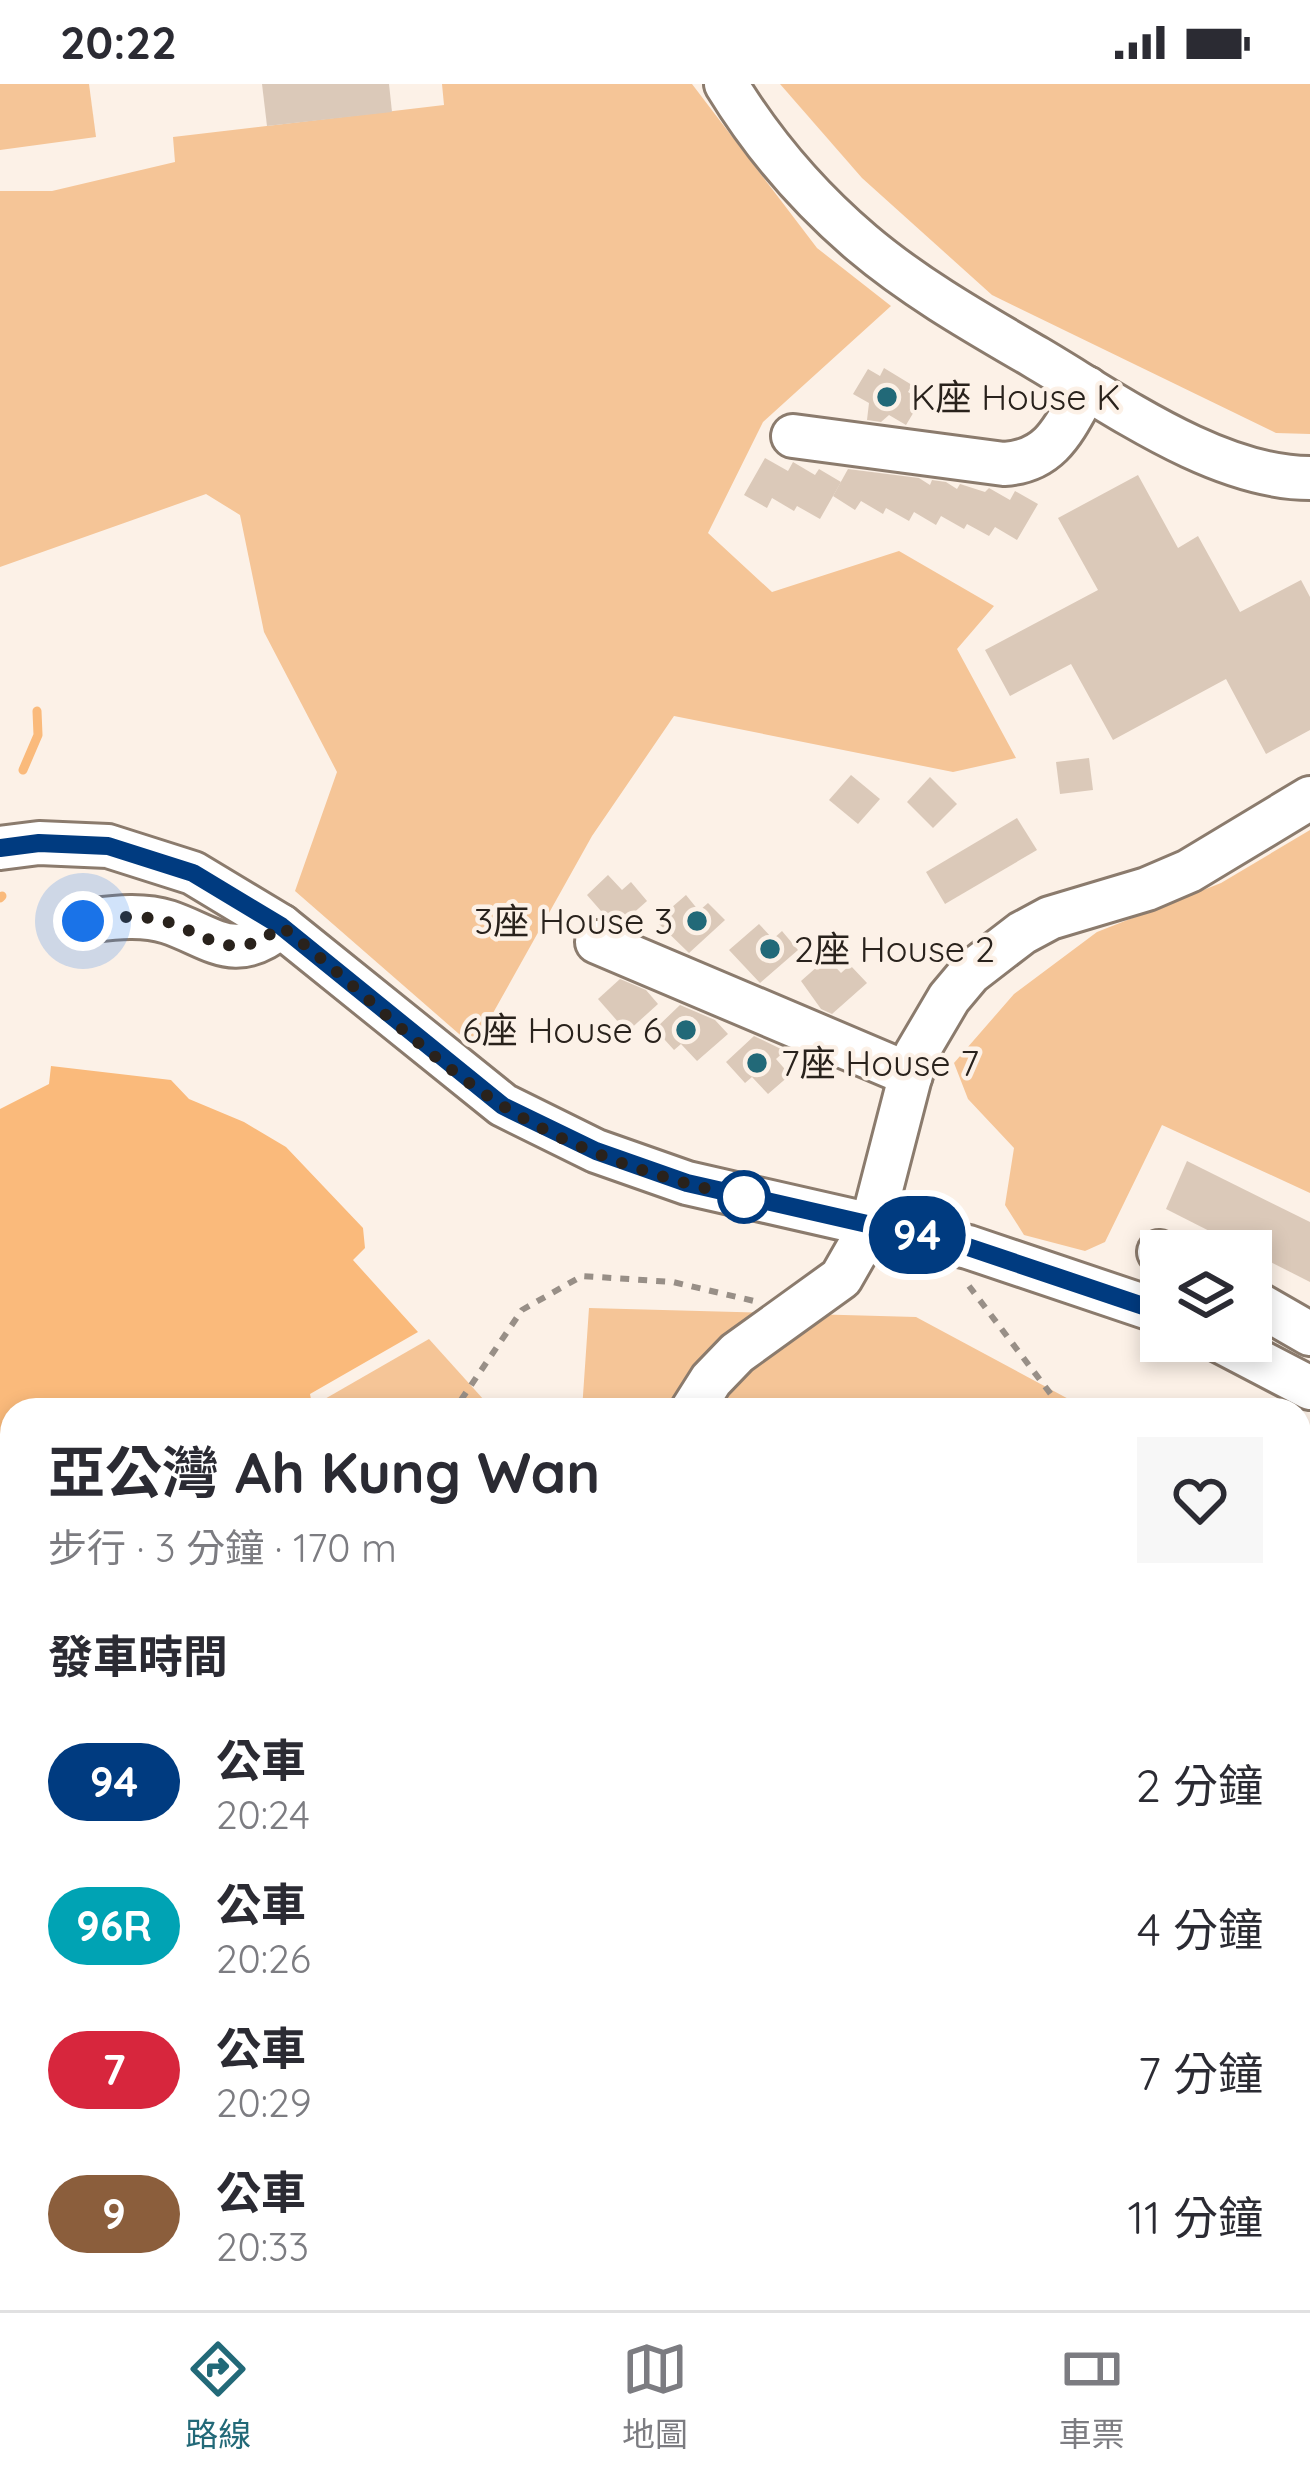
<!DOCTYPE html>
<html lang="zh-TW">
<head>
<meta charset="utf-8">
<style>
  :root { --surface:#fff; --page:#f7f7f7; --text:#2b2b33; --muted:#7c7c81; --line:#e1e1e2; --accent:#226978 }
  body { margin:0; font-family:Quicksand,"Noto Sans TC",sans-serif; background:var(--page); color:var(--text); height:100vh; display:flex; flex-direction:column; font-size:45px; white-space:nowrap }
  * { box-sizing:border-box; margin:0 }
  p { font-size:39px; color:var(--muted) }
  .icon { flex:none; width:66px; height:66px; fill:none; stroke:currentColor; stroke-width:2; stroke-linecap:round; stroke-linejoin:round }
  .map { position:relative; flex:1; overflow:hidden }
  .drawer { position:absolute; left:0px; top:1314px; width:1311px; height:912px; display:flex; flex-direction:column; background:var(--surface); border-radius:36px 36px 0 0; box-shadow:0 6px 18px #0003 }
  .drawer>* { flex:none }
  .badge { padding:0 24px; border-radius:39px; font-size:42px; line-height:78px }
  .tools { position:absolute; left:1140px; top:1146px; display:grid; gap:24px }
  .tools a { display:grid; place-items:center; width:132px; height:132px; border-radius:0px; background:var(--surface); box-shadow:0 6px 18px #0003; font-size:60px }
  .you { position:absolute; width:60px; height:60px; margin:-30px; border:9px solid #fff; border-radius:50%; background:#1a73e8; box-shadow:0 0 0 18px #1a73e833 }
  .map>.badge { position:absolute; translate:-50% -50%; box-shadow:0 0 0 6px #fff }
  h2 { padding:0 48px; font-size:45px; line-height:108px }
  .round { display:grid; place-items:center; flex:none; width:126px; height:126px; border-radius:0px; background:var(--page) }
  .headline { display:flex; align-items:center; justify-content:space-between; height:204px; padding:0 48px }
  h1 { font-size:57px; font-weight:700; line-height:90px }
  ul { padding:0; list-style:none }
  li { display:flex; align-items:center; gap:36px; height:144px; padding:0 48px }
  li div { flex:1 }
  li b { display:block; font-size:45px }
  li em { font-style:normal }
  li .badge { min-width:132px; font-weight:700; text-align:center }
  .status { display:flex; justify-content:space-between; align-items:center; height:84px; padding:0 60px; background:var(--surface); direction:ltr }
  .status svg { height:33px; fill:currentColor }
  .dock { display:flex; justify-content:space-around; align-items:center; height:168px; border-top:3px solid var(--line); background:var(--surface); font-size:33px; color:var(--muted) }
  .dock a { display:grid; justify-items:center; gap:6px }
  .dock .on { color:var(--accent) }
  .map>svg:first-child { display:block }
</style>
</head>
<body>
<div class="status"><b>20:22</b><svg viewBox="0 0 49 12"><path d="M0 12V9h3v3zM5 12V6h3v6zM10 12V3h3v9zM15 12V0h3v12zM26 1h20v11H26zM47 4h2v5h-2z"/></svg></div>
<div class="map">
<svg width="1310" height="2226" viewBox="0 0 1310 2226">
  <rect width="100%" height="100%" fill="#fcf1e7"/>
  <g fill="#f5c597">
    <path d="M0,0h89l7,53 -96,13z"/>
    <path d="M442,0h250l125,164 74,58 -128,116 -55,111 64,59 127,-41 95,55 -37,43 59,109 -63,14 -279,-56 -82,120 -118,211 -179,-156 42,-119 -73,-140 -24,-117 -34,-21 -206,73v-376h52l123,-29 -2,-25 271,-32z"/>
    <path d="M780,0h530v350l-34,-1 -284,-138 -130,-117z"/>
    <path d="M1310,746v363l-148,-68 -57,117 -20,9 -61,-16 -19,-30 9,-57 -46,-49 -14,-36 60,-69 83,-62 124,-49z"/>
    <path d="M589,1224l327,9 173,93h-160l-3,-9 -105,9h-239z"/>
    <path d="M429,1255l64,71h-169l-1,-10z"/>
    <path d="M1299,1439l11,6v413l-11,44z"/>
    <path d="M11,1731l1,483h385l4,10 9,-10h889v-205l11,-2v219h-1310v-490z"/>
  </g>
  <path fill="#faba7b" d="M51,982l120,14 18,19 55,23 42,25 77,81 2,20 -12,12 65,72 -108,62 3,16h-301v406l-12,4v-711l49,-25z"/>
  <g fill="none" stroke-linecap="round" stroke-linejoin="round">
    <g stroke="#faba7b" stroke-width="9">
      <path d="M23,686l15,-35 -1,-24"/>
      <path d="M0,814l2,-2"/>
    </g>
  </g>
  <g fill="#dbc9b9">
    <path d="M262,0h127l3,28 -125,14z"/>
    <path d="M884,284l28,17 -4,7 13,8 -15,25 -17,-10 -8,7 -14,-2 2,-17 -16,-9 15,-25 12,7z"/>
    <path d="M765,374l23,13 5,-9 22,13 4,-6 22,13 -21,37 -23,-13 -3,5 -22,-13 -5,10 -23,-13z"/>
    <path d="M848,385l71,9 11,7 2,-5 14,2 11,7 3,-5 25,8 4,-4 21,12 5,-9 23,13 -21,36 -22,-13 -6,9 -22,-12 -3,5 -23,-13 -5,9 -22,-13 -5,9 -23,-13 -3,6 -22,-13 -6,9 -22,-14z"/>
    <path d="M1138,391l40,73 20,-12 42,76 61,-32 9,17v133l-44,24 -40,-75 -113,61 -42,-76 -61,32 -25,-46 113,-60 -40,-72z"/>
    <path d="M1089,674l4,32 -33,4 -4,-32z"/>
    <path d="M851,691l29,24 -22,25 -29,-24z"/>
    <path d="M930,693l27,27 -24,24 -26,-26z"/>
    <path d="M1017,734l20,32 -92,54 -19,-32z"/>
    <path d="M608,791l14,15 9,-8 16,19 -26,23 -13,-5 -21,-24z"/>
    <path d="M686,811l13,16 9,-8 17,17 -36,33 -33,-32z"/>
    <path d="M759,840l14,15 9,-8 16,19 -38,33 -31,-33z"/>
    <path d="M827,874l14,15 9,-8 17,18 -35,31 -11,-5 -20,-28z"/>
    <path d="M620,895l26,11 12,14 -31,28 -29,-33z"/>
    <path d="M680,921l35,15 13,14 -31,27 -16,-17 -7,6 -19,-21z"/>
    <path d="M754,952l31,15 -9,8 14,16 -22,19 -16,-17 -7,6 -19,-21z"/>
    <path d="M1187,1077l123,61v60l-144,-73z"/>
  </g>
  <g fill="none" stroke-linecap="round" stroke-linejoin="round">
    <g stroke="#8b7b6d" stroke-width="48">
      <g id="minor">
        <path d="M726,0c36,59 83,114 136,159 53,45 115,80 175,115 78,46 180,120 273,120"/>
        <path d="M793,352l211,28c49,-3 61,-38 83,-76"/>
        <path d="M0,764l39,-5 69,3 85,27 88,53 222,179 93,46 91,32 281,64 193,65"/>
        <path d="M83,837c27,-3 58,-8 85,1 45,15 66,43 113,4"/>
        <path d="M597,858l314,133"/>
        <path d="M1159,1168l2,1"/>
        <path d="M1251,1216l59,34"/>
        <path d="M1220,1257l90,47"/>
        <path d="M692,1326l19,-30 26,-27 104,-75 31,-54 44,-170 33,-56 21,-25 52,-40 28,-15 97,-29 42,-18 121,-73"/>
        <path d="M0,1918l12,2"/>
        <path d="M362,2214v12"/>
      </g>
    </g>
    <g stroke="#988f87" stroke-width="6" stroke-dasharray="9 9" stroke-linecap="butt">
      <path d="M969,1202l84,111 2,13"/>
      <path d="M461,1316l61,-90 60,-34 91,6 81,19"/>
      <path d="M627,2226l2,-12"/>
      <path d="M793,2226l5,-12"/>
      <path d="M935,2226l6,-12"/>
    </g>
    <use href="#minor" stroke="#fff" stroke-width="42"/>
  </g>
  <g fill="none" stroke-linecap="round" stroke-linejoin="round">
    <g stroke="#fff" stroke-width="27">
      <path id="line" d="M0,764l39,-5 69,3 85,27 88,53 222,180 93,45 91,32 281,64 193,65"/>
    </g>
    <use href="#line" stroke="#003b80" stroke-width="18"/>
    <path stroke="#29221c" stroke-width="12" stroke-dasharray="0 21.6" d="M83,837c26,-3 59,-8 85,1 44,15 66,43 113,4 75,58 143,130 222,180 71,45 159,74 241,91"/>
  </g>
  <g fill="#226978" stroke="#fcf1e7" stroke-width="4.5">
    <circle cx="887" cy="313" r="12"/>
    <circle cx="697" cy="837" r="12"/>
    <circle cx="770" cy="865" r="12"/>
    <circle cx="686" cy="946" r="12"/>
    <circle cx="757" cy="979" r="12"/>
  </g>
  <circle fill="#fff" stroke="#003b80" stroke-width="6" cx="744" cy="1113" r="24"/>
  <g text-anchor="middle" stroke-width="9" stroke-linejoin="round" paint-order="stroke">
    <g font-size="36" fill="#29221c" stroke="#fcf1e7" text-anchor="start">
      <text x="911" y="326">K座 House K</text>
      <text x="673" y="850" text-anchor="end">3座 House 3</text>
      <text x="794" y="878">2座 House 2</text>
      <text x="662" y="959" text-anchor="end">6座 House 6</text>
      <text x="781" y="992">7座 House 7</text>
    </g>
  </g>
</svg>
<div class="tools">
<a><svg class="icon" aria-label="layers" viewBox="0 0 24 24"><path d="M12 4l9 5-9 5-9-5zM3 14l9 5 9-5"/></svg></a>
</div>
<div class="you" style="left:83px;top:837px"></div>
<b class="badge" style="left:917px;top:1151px;background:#003b80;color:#fff">94</b>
<section class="drawer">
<div class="headline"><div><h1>亞公灣 Ah Kung Wan</h1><p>步行 · 3 分鐘 · 170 m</p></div><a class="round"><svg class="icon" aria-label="heart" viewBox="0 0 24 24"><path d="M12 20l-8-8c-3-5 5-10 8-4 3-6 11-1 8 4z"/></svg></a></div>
<h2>發車時間</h2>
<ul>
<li><span class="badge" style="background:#003b80;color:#fff">94</span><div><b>公車</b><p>20:24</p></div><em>2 分鐘</em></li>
<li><span class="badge" style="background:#00a3b4;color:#fff">96R</span><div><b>公車</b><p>20:26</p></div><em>4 分鐘</em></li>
<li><span class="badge" style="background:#d7263d;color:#fff">7</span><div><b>公車</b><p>20:29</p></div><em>7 分鐘</em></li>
<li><span class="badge" style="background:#8b5e3c;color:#fff">9</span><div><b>公車</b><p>20:33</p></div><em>11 分鐘</em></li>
</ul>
</section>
</div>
<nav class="dock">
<a class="on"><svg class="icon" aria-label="directions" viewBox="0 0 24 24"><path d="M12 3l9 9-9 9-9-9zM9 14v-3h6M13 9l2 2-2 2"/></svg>路線</a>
<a><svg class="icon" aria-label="map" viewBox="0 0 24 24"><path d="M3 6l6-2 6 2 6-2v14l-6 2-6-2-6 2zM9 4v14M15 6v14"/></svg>地圖</a>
<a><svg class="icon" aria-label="tickets" viewBox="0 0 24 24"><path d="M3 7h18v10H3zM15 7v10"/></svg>車票</a>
</nav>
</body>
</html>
